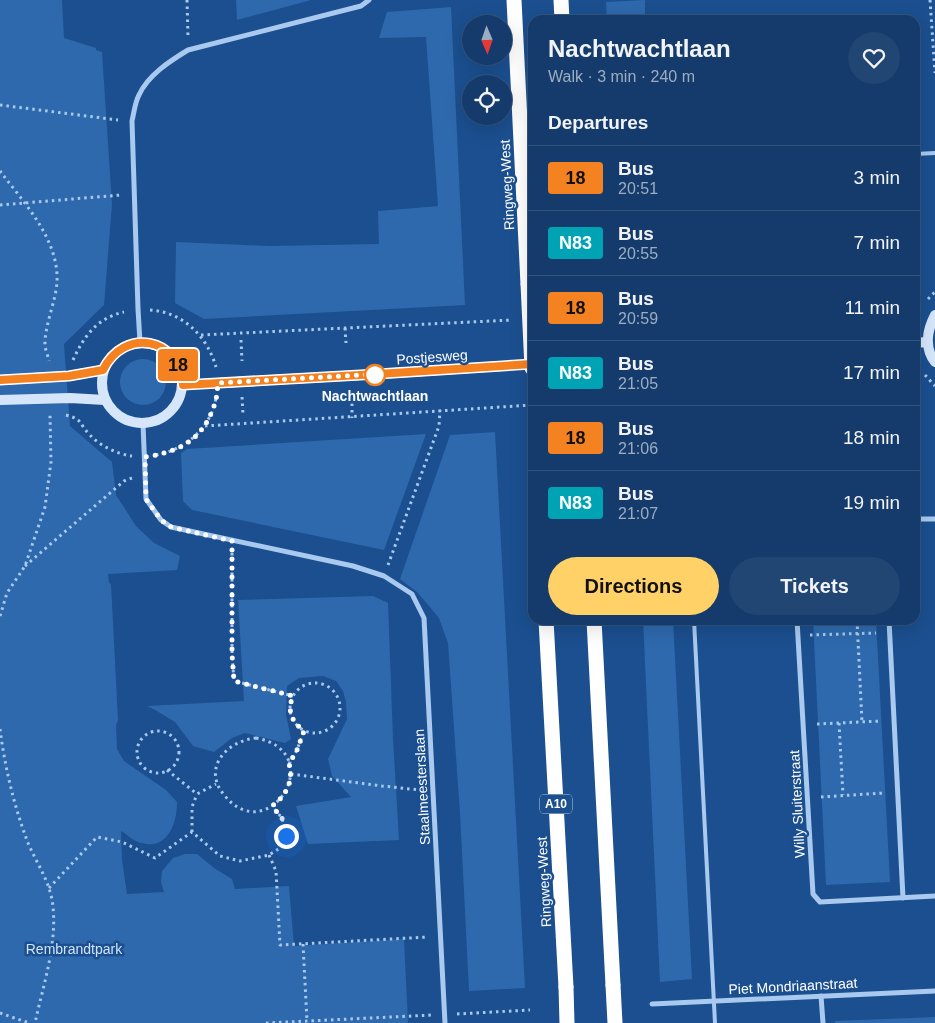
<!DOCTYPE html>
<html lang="en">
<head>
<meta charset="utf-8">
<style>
  :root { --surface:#143b6b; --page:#214673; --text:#f1f3f6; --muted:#9dadc1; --line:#33557e; --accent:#ffd166 }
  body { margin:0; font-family:Helvetica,sans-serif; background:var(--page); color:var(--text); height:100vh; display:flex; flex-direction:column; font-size:19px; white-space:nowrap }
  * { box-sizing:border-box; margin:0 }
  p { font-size:16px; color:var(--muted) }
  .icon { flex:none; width:28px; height:28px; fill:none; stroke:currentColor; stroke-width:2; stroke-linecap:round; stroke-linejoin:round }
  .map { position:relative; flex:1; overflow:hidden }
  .sheet { position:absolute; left:528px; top:15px; width:392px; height:610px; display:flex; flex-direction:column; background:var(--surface); border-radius:15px; box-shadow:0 5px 20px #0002,0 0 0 1px var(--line) }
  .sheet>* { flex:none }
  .badge { padding:0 10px; border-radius:4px; font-size:18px; line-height:32px }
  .needle { width:32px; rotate:178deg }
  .fabs { position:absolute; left:462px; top:15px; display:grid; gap:10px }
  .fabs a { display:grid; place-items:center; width:50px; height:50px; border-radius:50%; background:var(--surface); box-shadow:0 5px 20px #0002,0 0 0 1px var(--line); font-size:25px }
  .you { position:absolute; width:25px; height:25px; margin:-12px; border:4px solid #fff; border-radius:50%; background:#1a73e8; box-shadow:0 0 0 8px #1a73e833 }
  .map>.badge { position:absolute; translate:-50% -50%; box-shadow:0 0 0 2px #fff }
  h2 { padding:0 20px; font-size:19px; line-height:45px }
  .round { display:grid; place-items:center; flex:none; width:52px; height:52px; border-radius:26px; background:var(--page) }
  .overview { display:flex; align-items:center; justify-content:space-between; height:85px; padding:0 20px }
  h1 { font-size:24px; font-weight:800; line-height:38px }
  .cta { display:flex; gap:10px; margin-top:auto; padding:10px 20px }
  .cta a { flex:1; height:58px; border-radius:30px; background:var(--accent); color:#111; font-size:20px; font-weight:800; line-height:58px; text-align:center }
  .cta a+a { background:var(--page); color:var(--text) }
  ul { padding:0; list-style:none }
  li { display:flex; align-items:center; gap:15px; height:65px; padding:0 20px; border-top:1px solid var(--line) }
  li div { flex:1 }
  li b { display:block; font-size:19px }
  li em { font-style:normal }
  li .badge { min-width:55px; font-weight:700; text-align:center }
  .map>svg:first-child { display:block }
</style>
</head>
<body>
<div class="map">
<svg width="935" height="1023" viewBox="0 0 935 1023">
  <rect width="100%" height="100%" fill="#1b4f8f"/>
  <g fill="#2e69ad">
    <path d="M0,0h62l2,38 32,10v2l6,2 10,152 -8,101 -40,39 6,82 42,36 4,33 20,31 18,17 26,13 -3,14 -69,4 1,9 2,1 7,136 -2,5 1,24 7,12 42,29 11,12c0,23 -10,50 -39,40 -6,-2 -11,-8 -17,-11l1,29 5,34 37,-2 -3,-10 1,-11 11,-13 12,-4h12l17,14 18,11 3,10 54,-3 5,60 110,-7 4,84h-408z"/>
    <path d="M236,0h75l-74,20z"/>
    <path d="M645,0v20h-38l-1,-18z"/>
    <path d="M451,7l14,298 -261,14 -29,-16 1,-61 93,4 110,-2 -1,-33 60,-5 -12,-169 -47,1 8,-26z"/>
    <circle cx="143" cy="382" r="23"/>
    <path d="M495,432l30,556 -56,3 -9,-178 -12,-170 -9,-25 -22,-26 -17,-13 50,-144z"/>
    <path d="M426,434l-42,116 -192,-40 -9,-9 -2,-48 6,-4z"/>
    <path d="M373,596l15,7 5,136 6,101 -91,4 -12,-38 55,-9 -19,-21 -4,-17 19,-40 -1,-17 -3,-11 -7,-10 -13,-5 -24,2 -12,8 -1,29 5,24 -6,4 -40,-10 -13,5 -18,14 -21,-6 -18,-24 -18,-11 -10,-5 97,-5 -6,-101z"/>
    <path d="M643,620h30l19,359 -32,3z"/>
    <path d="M813,620h63l14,262 -64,3z"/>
    <path d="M935,1017v6h-100v-2z"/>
  </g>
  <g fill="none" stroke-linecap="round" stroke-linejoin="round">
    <g stroke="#a9c9ee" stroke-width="3" stroke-dasharray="2.5 4" stroke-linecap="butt">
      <path d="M187,0l1,37"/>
      <path d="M930,0l5,73"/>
      <path d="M0,105l118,15"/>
      <path d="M0,171c24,32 59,68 57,111 -1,19 -13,45 -12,64 1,5 3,10 4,15"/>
      <path d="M0,205l121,-10"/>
      <path d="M928,299l7,-7"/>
      <path d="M150,310c33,2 57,26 66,57"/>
      <path d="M345,328l1,15"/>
      <path d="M201,335l311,-15"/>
      <path d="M241,340l1,21"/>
      <path d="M73,360c11,-24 24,-42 51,-48"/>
      <path d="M925,375l10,11"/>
      <path d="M242,397l1,17"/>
      <path d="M352,397v21"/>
      <path d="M66,415c18,5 12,8 24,20 10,11 27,19 42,21"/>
      <path d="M205,426l327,-21"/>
      <path d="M156,455c29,-5 55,-27 60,-57"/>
      <path d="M232,553v101l2,27 59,15"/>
      <path d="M388,565l51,-139 1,-16"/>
      <path d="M25,566l99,-85 8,-3"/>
      <path d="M0,616l7,-23 18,-27 20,-59 6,-45 -1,-47"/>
      <path d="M857,620l5,102"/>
      <path d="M810,635l66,-2"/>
      <circle cx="315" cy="708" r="25"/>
      <path d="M839,723l4,72"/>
      <path d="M817,724l64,-3"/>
      <path d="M0,729c5,39 14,77 28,114 9,21 23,40 25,64 4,38 -10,79 -18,116"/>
      <circle cx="158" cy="752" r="21"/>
      <path d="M256,738c74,14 13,111 -31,58 -24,-27 1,-55 31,-58z"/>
      <path d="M289,764l8,-14 7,-19"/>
      <path d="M167,770l30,24 19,-10"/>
      <path d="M291,774l91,12 38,4"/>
      <path d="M821,797l63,-4"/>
      <path d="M192,832v-25l5,-13"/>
      <path d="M269,855l7,16 4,74 148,-8"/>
      <path d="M49,888l48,-51 25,5 33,16 37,-26 28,24 20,5 29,-6 11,-7 6,-12 -4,-18 -10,-12"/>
      <path d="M303,944l4,77"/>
      <path d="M0,1013l29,10"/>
      <path d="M457,1014l73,-4"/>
      <path d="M266,1023l167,-8"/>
    </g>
    <g stroke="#a9c9ee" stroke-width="4">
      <path d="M915,154l20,-1"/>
      <path d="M694,620l21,403"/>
    </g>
    <g stroke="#a9c9ee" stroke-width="5">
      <path d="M140,342l-2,-33 -6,-188c2,-8 3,-19 7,-26 9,-20 31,-34 49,-45l173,-44 8,-6"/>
      <path d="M143,423l3,76 15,21 10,7 182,39 31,10 28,18 12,24 21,405"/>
      <path d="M915,519h20"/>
      <path d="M797,620l16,274 7,8 115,-6"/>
      <path d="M889,620l14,278"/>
      <path d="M821,996l2,27"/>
      <path d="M652,1004l283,-13"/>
    </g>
    <g stroke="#d6e6fa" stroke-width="10">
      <path d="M935,315c-8,15 -11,33 0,47"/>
      <circle cx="142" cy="383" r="40"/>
      <path d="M915,343l12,-1"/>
      <path d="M0,380l69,-4 34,-6"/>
      <path d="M183,385l195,-11 154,-10"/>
      <path d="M0,400l70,-2 35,2"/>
    </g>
    <g stroke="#fff" stroke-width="15">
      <path d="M514,0l14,284"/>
      <path d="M561,0l1,20"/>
      <path d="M546,620l20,367"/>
      <path d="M594,620l19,365"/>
    </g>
    <g stroke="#fff" stroke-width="15">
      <path d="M528,284l4,84"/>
      <path d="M613,985l2,38"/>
      <path d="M566,987l1,36"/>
    </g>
  </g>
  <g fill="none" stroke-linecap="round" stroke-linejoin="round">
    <g stroke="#fff" stroke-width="11">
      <path id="line" d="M0,380l69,-4 34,-6c21,-43 77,-33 80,15l195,-11 154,-10"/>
    </g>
    <use href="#line" stroke="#f58220" stroke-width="8"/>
    <path stroke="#fff" stroke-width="5" stroke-dasharray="0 9" d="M286,836l-4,-18 -10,-12c14,-10 22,-25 17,-42l8,-14 7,-19c-13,-10 -17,-20 -11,-35l-59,-15 -2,-27v-113l-61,-14 -10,-7 -15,-21 -1,-42c33,-5 57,-16 69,-51 3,-7 3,-15 4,-23l160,-9 -3,1"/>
  </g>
  <circle fill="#fff" stroke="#f58220" stroke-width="2.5" cx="375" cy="375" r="10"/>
  <g text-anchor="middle" stroke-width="5" stroke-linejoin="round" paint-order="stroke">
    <rect fill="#1b4f8f" stroke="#bbcadd" stroke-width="1" x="540" y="794.5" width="32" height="19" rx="4"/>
    <g font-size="12" font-weight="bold" fill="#fff">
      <text x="556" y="808">A10</text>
    </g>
    <g font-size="14" fill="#fff" stroke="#1b4f8f">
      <text transform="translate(507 185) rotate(-93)" y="5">Ringweg-West</text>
      <text transform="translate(432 357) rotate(-4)" y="5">Postjesweg</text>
      <text transform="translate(422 787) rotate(-93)" y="5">Staalmeesterslaan</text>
      <text transform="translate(797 804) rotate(-93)" y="5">Willy Sluiterstraat</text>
      <text transform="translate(544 882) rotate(-93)" y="5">Ringweg-West</text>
      <text transform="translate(793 986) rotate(-3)" y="5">Piet Mondriaanstraat</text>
    </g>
    <g font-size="14" font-weight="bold" fill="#fff" stroke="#1b4f8f">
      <text x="375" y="401">Nachtwachtlaan</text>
    </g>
    <g font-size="14" fill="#cfe3fa" stroke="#1b4f8f">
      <text x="74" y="954">Rembrandtpark</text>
    </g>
  </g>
</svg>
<div class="fabs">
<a><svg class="needle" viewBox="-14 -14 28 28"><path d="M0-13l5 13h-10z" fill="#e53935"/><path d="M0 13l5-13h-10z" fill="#9dadc1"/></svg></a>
<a><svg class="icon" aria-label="locate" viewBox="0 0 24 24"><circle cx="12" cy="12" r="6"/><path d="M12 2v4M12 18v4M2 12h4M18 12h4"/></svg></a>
</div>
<div class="you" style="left:286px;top:836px"></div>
<b class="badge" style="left:178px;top:365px;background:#f58220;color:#111">18</b>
<section class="sheet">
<div class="overview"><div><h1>Nachtwachtlaan</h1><p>Walk · 3 min · 240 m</p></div><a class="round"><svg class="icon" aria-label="heart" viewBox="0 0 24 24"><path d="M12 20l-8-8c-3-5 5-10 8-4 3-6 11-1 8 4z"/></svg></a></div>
<h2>Departures</h2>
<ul>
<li><span class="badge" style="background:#f58220;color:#111">18</span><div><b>Bus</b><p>20:51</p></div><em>3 min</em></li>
<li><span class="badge" style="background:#00a3b4;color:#fff">N83</span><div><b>Bus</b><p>20:55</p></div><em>7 min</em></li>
<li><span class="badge" style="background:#f58220;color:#111">18</span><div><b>Bus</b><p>20:59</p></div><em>11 min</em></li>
<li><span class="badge" style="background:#00a3b4;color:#fff">N83</span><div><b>Bus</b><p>21:05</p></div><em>17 min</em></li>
<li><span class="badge" style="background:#f58220;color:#111">18</span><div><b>Bus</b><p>21:06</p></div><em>18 min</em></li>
<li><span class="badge" style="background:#00a3b4;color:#fff">N83</span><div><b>Bus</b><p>21:07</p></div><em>19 min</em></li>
</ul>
<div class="cta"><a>Directions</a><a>Tickets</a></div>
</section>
</div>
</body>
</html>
